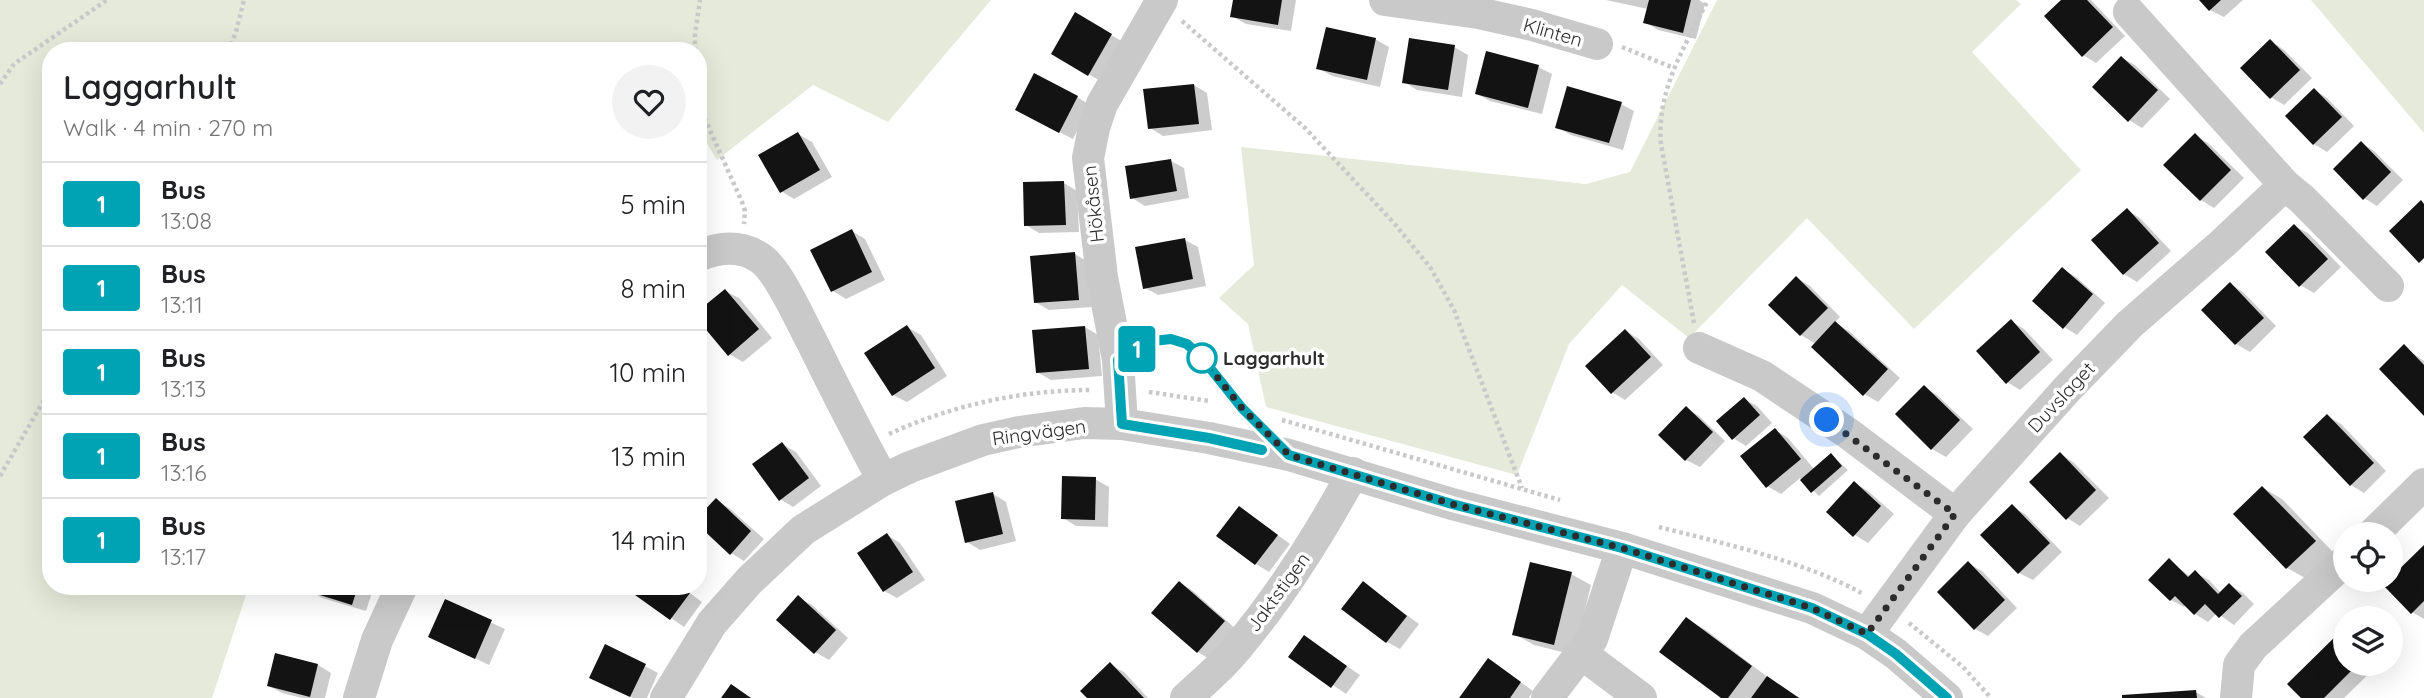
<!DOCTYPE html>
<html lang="en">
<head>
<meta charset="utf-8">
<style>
  :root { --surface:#fff; --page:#f2f2f2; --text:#202124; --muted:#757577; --line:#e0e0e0 }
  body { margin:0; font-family:Quicksand,sans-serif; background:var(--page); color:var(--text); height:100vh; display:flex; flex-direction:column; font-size:26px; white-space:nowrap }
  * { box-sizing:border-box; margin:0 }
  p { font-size:23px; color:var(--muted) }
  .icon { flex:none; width:38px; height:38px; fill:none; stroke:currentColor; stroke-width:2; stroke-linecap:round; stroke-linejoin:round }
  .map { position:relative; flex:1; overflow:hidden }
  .sheet { position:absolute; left:42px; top:42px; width:665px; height:553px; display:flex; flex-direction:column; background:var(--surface); border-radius:28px; box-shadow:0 7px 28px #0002 }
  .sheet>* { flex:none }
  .badge { padding:0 14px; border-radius:5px; font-size:24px; line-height:46px }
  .fabs { position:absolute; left:2333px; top:522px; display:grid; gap:14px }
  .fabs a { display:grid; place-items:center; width:70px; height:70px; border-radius:50%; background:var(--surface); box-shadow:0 7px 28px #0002; font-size:35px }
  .you { position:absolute; width:35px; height:35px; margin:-18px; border:5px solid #fff; border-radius:50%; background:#1a73e8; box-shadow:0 0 0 10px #1a73e833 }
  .map>.badge { position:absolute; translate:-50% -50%; box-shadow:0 0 0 4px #fff }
  .round { display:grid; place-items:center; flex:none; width:74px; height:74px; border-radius:37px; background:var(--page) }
  .overview { display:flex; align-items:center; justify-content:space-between; height:119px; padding:0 21px }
  h1 { font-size:33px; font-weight:600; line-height:52px }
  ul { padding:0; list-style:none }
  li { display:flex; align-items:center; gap:21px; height:84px; padding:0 21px; border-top:2px solid var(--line) }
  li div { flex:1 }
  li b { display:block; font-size:26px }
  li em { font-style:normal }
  li .badge { min-width:77px; font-weight:700; text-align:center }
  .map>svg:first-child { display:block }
</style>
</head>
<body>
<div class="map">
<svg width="2424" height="698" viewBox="0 0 2424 698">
  <rect width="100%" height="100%" fill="#fff"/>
  <g fill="#e5eada">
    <path d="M0,0h991l-103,122 -75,-37 -96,75 -19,-31v-78h-647v535h198l-37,112h-212z"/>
    <path d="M1717,0h299l5,4 -49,48 109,118 -167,159 -107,-111 -118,120 -67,-53 -53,59 -52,131 -251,-68 -18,-83 -29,-26 35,-33 -13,-118 345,37 44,-12z"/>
    <path d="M2311,0h113v133z"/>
  </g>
  <g fill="#0003">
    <path d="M1235,0h61l-5,31 -45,-7 -14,-8z"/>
    <path d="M1606,0h93l6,4 -9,35 -38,-9 -13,-8 3,-13z"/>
    <path d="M2064,0h27l34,36 -29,27 -13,-8z"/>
    <path d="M2201,0h42l-19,17 -14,-7z"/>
    <path d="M1076,15l49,28 -23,39 -49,-29z"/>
    <path d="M1375,39l14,8 -9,40 -48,-11 -14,-8z"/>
    <path d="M2270,41l13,8 29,29 -28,27 -13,-8z"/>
    <path d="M1454,47l14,8 -6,42 -45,-7 -13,-8z"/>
    <path d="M2122,58l13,7 35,34 -28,29 -13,-8z"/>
    <path d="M1538,67l14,7 -10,40 -52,-13 -13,-7z"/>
    <path d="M1194,85l13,8 5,37 -49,6 -13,-8z"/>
    <path d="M2314,90l13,8 27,28 -27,26 -13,-8 -27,-28z"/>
    <path d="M1077,97l13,8 -17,34 -43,-22z"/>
    <path d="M1621,104l13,7 -11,39 -52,-15 -14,-8z"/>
    <path d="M798,134l14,8 20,35 -38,22 -13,-8z"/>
    <path d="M2195,136l13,7 36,35 -30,30 -13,-8z"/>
    <path d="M2361,143l13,8 29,29 -26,26 -13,-8z"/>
    <path d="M1171,161l13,7 5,30 -44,8 -13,-8z"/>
    <path d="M1064,183l13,8 2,41 -40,1 -13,-8z"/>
    <path d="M2127,210l13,8 31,33 -34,31 -13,-8z"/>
    <path d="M698,211l6,9 -6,4z"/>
    <path d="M2294,226l14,7 33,34 -27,26 -14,-8z"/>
    <path d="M852,231l13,8 20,41 -39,19 -13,-8 -20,-41z"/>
    <path d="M1185,240l13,7 8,39 -48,9 -13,-7z"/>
    <path d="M1075,254l13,8 4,45 -43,3 -14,-8z"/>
    <path d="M2062,269l14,8 29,26 -28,32 -13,-8z"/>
    <path d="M1797,278l13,8 30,31 -6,6 15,8 51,47 -22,24 -14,-8 -48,-50 -15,-9z"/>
    <path d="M2230,284l13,8 33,34 -26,26 -14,-8 -33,-34z"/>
    <path d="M725,291l14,7 33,40 -29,24 -14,-8z"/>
    <path d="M2011,321l13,8 29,31 -33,30 -13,-8z"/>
    <path d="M907,327l14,8 26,41 -40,26 -14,-7z"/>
    <path d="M1085,327l13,8 4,41 -51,4 -14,-8z"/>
    <path d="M1625,331l14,8 24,26 -38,35 -13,-8z"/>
    <path d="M2404,347l20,14v52z"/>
    <path d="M1924,387l13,8 36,34 -27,28 -14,-8 -35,-35z"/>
    <path d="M1744,399l13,7 15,17 -26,23 -13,-8z"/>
    <path d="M1686,408l13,8 26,25 -25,26 -14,-7 -26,-25z"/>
    <path d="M2327,416l14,8 45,47 -22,22 -13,-8 -46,-48z"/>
    <path d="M1775,430l13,8 26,31 17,-14 17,15 -29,26 -19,-18 -19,16 -14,-8z"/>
    <path d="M782,444l14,8 25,34 -28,21 -13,-8z"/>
    <path d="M2060,454l13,8 36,36 -29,28 -13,-8z"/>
    <path d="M1095,479l14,8 -1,40 -32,-1 -13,-8z"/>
    <path d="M1854,483l14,8 26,23 -26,29 -13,-8z"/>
    <path d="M2263,488l19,11 52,54 -27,26 -20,-11 -52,-54z"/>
    <path d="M993,494l13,8 10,39 -36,9 -13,-8z"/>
    <path d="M716,500l13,8 35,31 -20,22 -13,-8z"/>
    <path d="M2012,506l13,8 37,38 -29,28 -14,-7z"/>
    <path d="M1240,508l50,36 -21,28 -13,-8z"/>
    <path d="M887,535l13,8 25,37 -28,18 -13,-7z"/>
    <path d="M2424,548v71l-12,-7z"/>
    <path d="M2169,561l22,16 4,-4 14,7 12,13 8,-8 14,8 11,11 -20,21 -17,-12 -9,9 -13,-8 -9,-9 -2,2 -13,-7z"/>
    <path d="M1968,563l14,8 35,37 -29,28 -13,-7z"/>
    <path d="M1571,574l20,11 -17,70 -40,-10 -20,-11z"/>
    <path d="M1180,583l13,8 44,39 -26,30 -13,-8z"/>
    <path d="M1363,583l56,41 -19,25 -13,-7z"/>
    <path d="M310,586h64l-8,25 -44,-13 -13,-8z"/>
    <path d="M680,586l22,16 -18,25 -46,-32z"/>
    <path d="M799,598l13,7 36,33 -19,22 -14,-8z"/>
    <path d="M446,602l59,27 -16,36 -59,-28z"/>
    <path d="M1686,619l20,11 64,49 30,19h-76z"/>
    <path d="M2341,634l4,2v27h31l2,2 -34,33h-41z"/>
    <path d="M1304,637l56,38 -14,19 -55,-38z"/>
    <path d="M318,665l13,8 -6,25h-23l-20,-5 -13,-7z"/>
    <path d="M1110,665l14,7 24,26h-59z"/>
    <path d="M645,666l13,7 -11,25h-14l-28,-13z"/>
    <path d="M1501,668l32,23 -4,7h-68z"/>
    <path d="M2196,692l10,6h-82z"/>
  </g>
  <g fill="#131313">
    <path d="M1233,0h49l-4,25 -48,-8z"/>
    <path d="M1649,0h42l-8,33 -40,-10z"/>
    <path d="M2061,0h26l26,27 -31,30 -38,-41z"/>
    <path d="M2199,0h22l-12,11z"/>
    <path d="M1075,12l37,22 -24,42 -37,-22z"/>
    <path d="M1326,27l50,11 -9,42 -51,-11z"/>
    <path d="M1409,38l46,7 -7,45 -46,-7z"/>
    <path d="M2270,39l30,31 -30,29 -30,-31z"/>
    <path d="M1486,51l53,14 -11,43 -53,-14z"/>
    <path d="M2121,56l37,34 -30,32 -36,-35z"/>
    <path d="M1034,73l44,23 -19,37 -44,-23z"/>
    <path d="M1194,84l5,40 -51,5 -5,-40z"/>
    <path d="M1567,86l55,16 -13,41 -54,-15z"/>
    <path d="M2314,88l28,29 -29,28 -28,-29z"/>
    <path d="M798,132l22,38 -40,23 -22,-38z"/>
    <path d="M2195,133l36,37 -31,31 -37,-36z"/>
    <path d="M2361,141l30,31 -28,28 -30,-31z"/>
    <path d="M1171,159l6,32 -47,8 -5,-33z"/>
    <path d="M1064,181l2,44 -42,1 -1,-44z"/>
    <path d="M2421,200l3,4v54l-5,5 -30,-32z"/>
    <path d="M2127,208l32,35 -36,32 -32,-35z"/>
    <path d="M2294,224l34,35 -29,28 -34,-35z"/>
    <path d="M852,229l20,43 -41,20 -21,-42z"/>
    <path d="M1185,238l8,41 -50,10 -8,-42z"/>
    <path d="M1075,252l4,48 -45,3 -4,-47z"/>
    <path d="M2062,267l31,27 -30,35 -31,-28z"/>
    <path d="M1796,276l32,32 -28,28 -32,-31z"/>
    <path d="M2230,282l34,36 -29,27 -34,-35z"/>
    <path d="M725,289l34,40 -31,27 -30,-36v-9z"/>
    <path d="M2011,319l29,33 -34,32 -30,-33z"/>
    <path d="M1835,321l53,48 -25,27 -52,-49z"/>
    <path d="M907,325l28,43 -43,28 -28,-43z"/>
    <path d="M1085,326l4,43 -53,4 -4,-43z"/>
    <path d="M1625,329l26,28 -40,37 -26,-28z"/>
    <path d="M2404,344l20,21v51l-45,-47z"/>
    <path d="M1924,385l36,35 -29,30 -36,-36z"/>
    <path d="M1744,397l16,18 -28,25 -16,-19z"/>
    <path d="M1686,406l27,26 -28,29 -27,-26z"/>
    <path d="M2327,414l47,49 -24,23 -47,-49z"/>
    <path d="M1775,428l26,31 -35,29 -26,-32z"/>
    <path d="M782,442l27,36 -30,23 -27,-37z"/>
    <path d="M2060,452l36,38 -30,30 -37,-38z"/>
    <path d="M1831,453l11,13 -31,27 -11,-13z"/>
    <path d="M1062,476l34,1 -1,43 -34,-1z"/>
    <path d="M1854,481l27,25 -28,31 -27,-25z"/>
    <path d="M2262,486l54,55 -30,28 -53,-55z"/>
    <path d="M993,492l10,42 -38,9 -10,-42z"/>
    <path d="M716,498l35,33 -21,24 -32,-30v-8z"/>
    <path d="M2012,504l38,39 -32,31 -38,-39z"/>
    <path d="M1239,506l39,29 -23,30 -39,-29z"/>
    <path d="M887,533l26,39 -30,20 -26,-39z"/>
    <path d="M2424,545v56l-13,13 -28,-29z"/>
    <path d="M2169,558l19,19 7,-7 23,24 11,-11 13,13 -23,22 -14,-14 -11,11 -19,-19 -5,5 -22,-21z"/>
    <path d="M1968,561l37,39 -31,30 -37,-38z"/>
    <path d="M1530,562l42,10 -18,73 -42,-10z"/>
    <path d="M1179,581l46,40 -28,32 -46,-40z"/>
    <path d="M1363,581l44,35 -21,27 -45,-34z"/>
    <path d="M308,586h50l-6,19 -45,-14z"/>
    <path d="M642,586h38l10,7 -20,27 -35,-25z"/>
    <path d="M798,595l38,35 -22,24 -38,-34z"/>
    <path d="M445,599l47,21 -17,39 -47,-22z"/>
    <path d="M1686,617l66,49 -24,32h-7l-62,-46z"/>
    <path d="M2341,631l4,5v27h14l-35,35h-23l-14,-14z"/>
    <path d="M1304,635l43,31 -16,22 -43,-31z"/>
    <path d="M605,644l41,20 -16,33 -41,-19z"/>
    <path d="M275,653l43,11 -8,33 -43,-11z"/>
    <path d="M1488,658l33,24 -11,16h-51z"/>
    <path d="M1110,662l34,36h-57l-7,-7z"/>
    <path d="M1767,676l32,22h-48z"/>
    <path d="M731,684l20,14h-30z"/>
    <path d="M2196,690l1,8h-75v-3z"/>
  </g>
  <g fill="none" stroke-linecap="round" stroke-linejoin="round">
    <g stroke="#c9c9c9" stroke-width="4.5" stroke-dasharray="3.5 3.5" stroke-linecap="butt">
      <path d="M1182,21l123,107 88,94 37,45 24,43 68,178"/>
      <path d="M1622,47l52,21"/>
      <path d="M228,51l8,-19 8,-32"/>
      <path d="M695,51v-17l5,-34"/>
      <path d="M0,84l14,-20 93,-64"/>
      <path d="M698,91l3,19 41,92 3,9 -1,13"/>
      <path d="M1694,323l-33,-179c-5,-53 24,-98 47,-144"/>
      <path d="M1149,392l60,9"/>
      <path d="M1282,420l278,80"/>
      <path d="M889,434c63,-29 133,-44 202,-44"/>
      <path d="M0,476l51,-88"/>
      <path d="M1659,527c63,16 148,35 204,67"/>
      <path d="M1909,623l54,44 28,31"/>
    </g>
    <path stroke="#c9c9c9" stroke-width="16" d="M1118,360l35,-19 18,-2 16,5 15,14 40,50 40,41"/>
    <g stroke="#c9c9c9" stroke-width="32">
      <path d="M1385,0l93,13 54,12 65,19"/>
      <path d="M2285,185l17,14 86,87"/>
      <path d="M698,256c21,-9 43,-11 62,2 18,11 40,62 51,82 23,47 47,94 72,140"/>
      <path d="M1699,348l63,28 87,58 106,80"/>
      <path d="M1122,424l-4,-64 -16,-83 -14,-119 6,-30 8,-24 60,-104"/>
      <path d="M2373,534l51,-50"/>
      <path d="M1867,634l88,-120 113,-126 62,-64 92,-80 63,-59 -156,-173"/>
      <path d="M1582,654l59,44"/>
      <path d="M359,698l18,-58 25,-54"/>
      <path d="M666,698l46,-75 37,-42 54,-51 80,-50 27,-13 73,-27 36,-8 65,-9 38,1 87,14 80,17 163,49 170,44 190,60 55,26 29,20 51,44"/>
      <path d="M1186,698c17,-16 36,-31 50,-49 46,-54 83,-114 117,-176"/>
      <path d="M1547,698l45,-59 30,-91"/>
      <path d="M2236,698l3,-33 14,-19 92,-85"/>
    </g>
  </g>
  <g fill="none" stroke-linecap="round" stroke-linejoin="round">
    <g stroke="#fff" stroke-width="16">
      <path id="line" d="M1262,450l-53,-12 -87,-14 -4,-64 35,-19 18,-2 16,5 15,14 40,50 47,47 163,49 170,44 190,60 55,26 29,20 51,44"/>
    </g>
    <use href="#line" stroke="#00a3b4" stroke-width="10"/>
    <path stroke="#2c2c2c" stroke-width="7" stroke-dasharray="0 12.6" d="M1202,358l40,50 47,47 163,49 170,44 190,60 55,26 88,-120 -128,-94"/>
  </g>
  <circle fill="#fff" stroke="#00a3b4" stroke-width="3.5" cx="1202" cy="358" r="14"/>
  <g text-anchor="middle" stroke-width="7" stroke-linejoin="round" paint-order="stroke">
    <g font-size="19" fill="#2c2c2c" stroke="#fff">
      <text transform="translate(1553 32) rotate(16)" y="7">Klinten</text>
      <text transform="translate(1093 204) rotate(-96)" y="7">Hökåsen</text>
      <text transform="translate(2061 397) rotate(-47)" y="7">Duvslaget</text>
      <text transform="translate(1039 432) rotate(-8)" y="7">Ringvägen</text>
      <text transform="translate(1278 592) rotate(-54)" y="7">Jaktstigen</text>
    </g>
    <g font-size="19" font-weight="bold" fill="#2c2c2c" stroke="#fff" text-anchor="start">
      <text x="1223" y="365">Laggarhult</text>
    </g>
  </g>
</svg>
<div class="fabs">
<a><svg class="icon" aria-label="locate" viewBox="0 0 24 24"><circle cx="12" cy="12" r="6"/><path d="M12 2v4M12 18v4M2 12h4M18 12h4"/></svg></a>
<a><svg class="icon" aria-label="layers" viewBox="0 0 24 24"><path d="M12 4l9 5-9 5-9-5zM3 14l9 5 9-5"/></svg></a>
</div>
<div class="you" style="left:1827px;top:420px"></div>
<b class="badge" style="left:1137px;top:349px;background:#00a3b4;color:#fff">1</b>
<section class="sheet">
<div class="overview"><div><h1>Laggarhult</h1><p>Walk · 4 min · 270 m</p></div><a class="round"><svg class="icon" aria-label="heart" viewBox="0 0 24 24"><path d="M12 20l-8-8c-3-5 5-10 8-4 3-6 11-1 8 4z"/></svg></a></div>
<ul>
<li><span class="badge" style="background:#00a3b4;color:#fff">1</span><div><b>Bus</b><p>13:08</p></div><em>5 min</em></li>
<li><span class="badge" style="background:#00a3b4;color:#fff">1</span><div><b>Bus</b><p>13:11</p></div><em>8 min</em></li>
<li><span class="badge" style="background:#00a3b4;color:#fff">1</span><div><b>Bus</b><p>13:13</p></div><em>10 min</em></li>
<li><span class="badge" style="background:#00a3b4;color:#fff">1</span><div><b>Bus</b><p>13:16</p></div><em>13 min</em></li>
<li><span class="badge" style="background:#00a3b4;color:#fff">1</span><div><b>Bus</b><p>13:17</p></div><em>14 min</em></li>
</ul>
</section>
</div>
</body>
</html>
